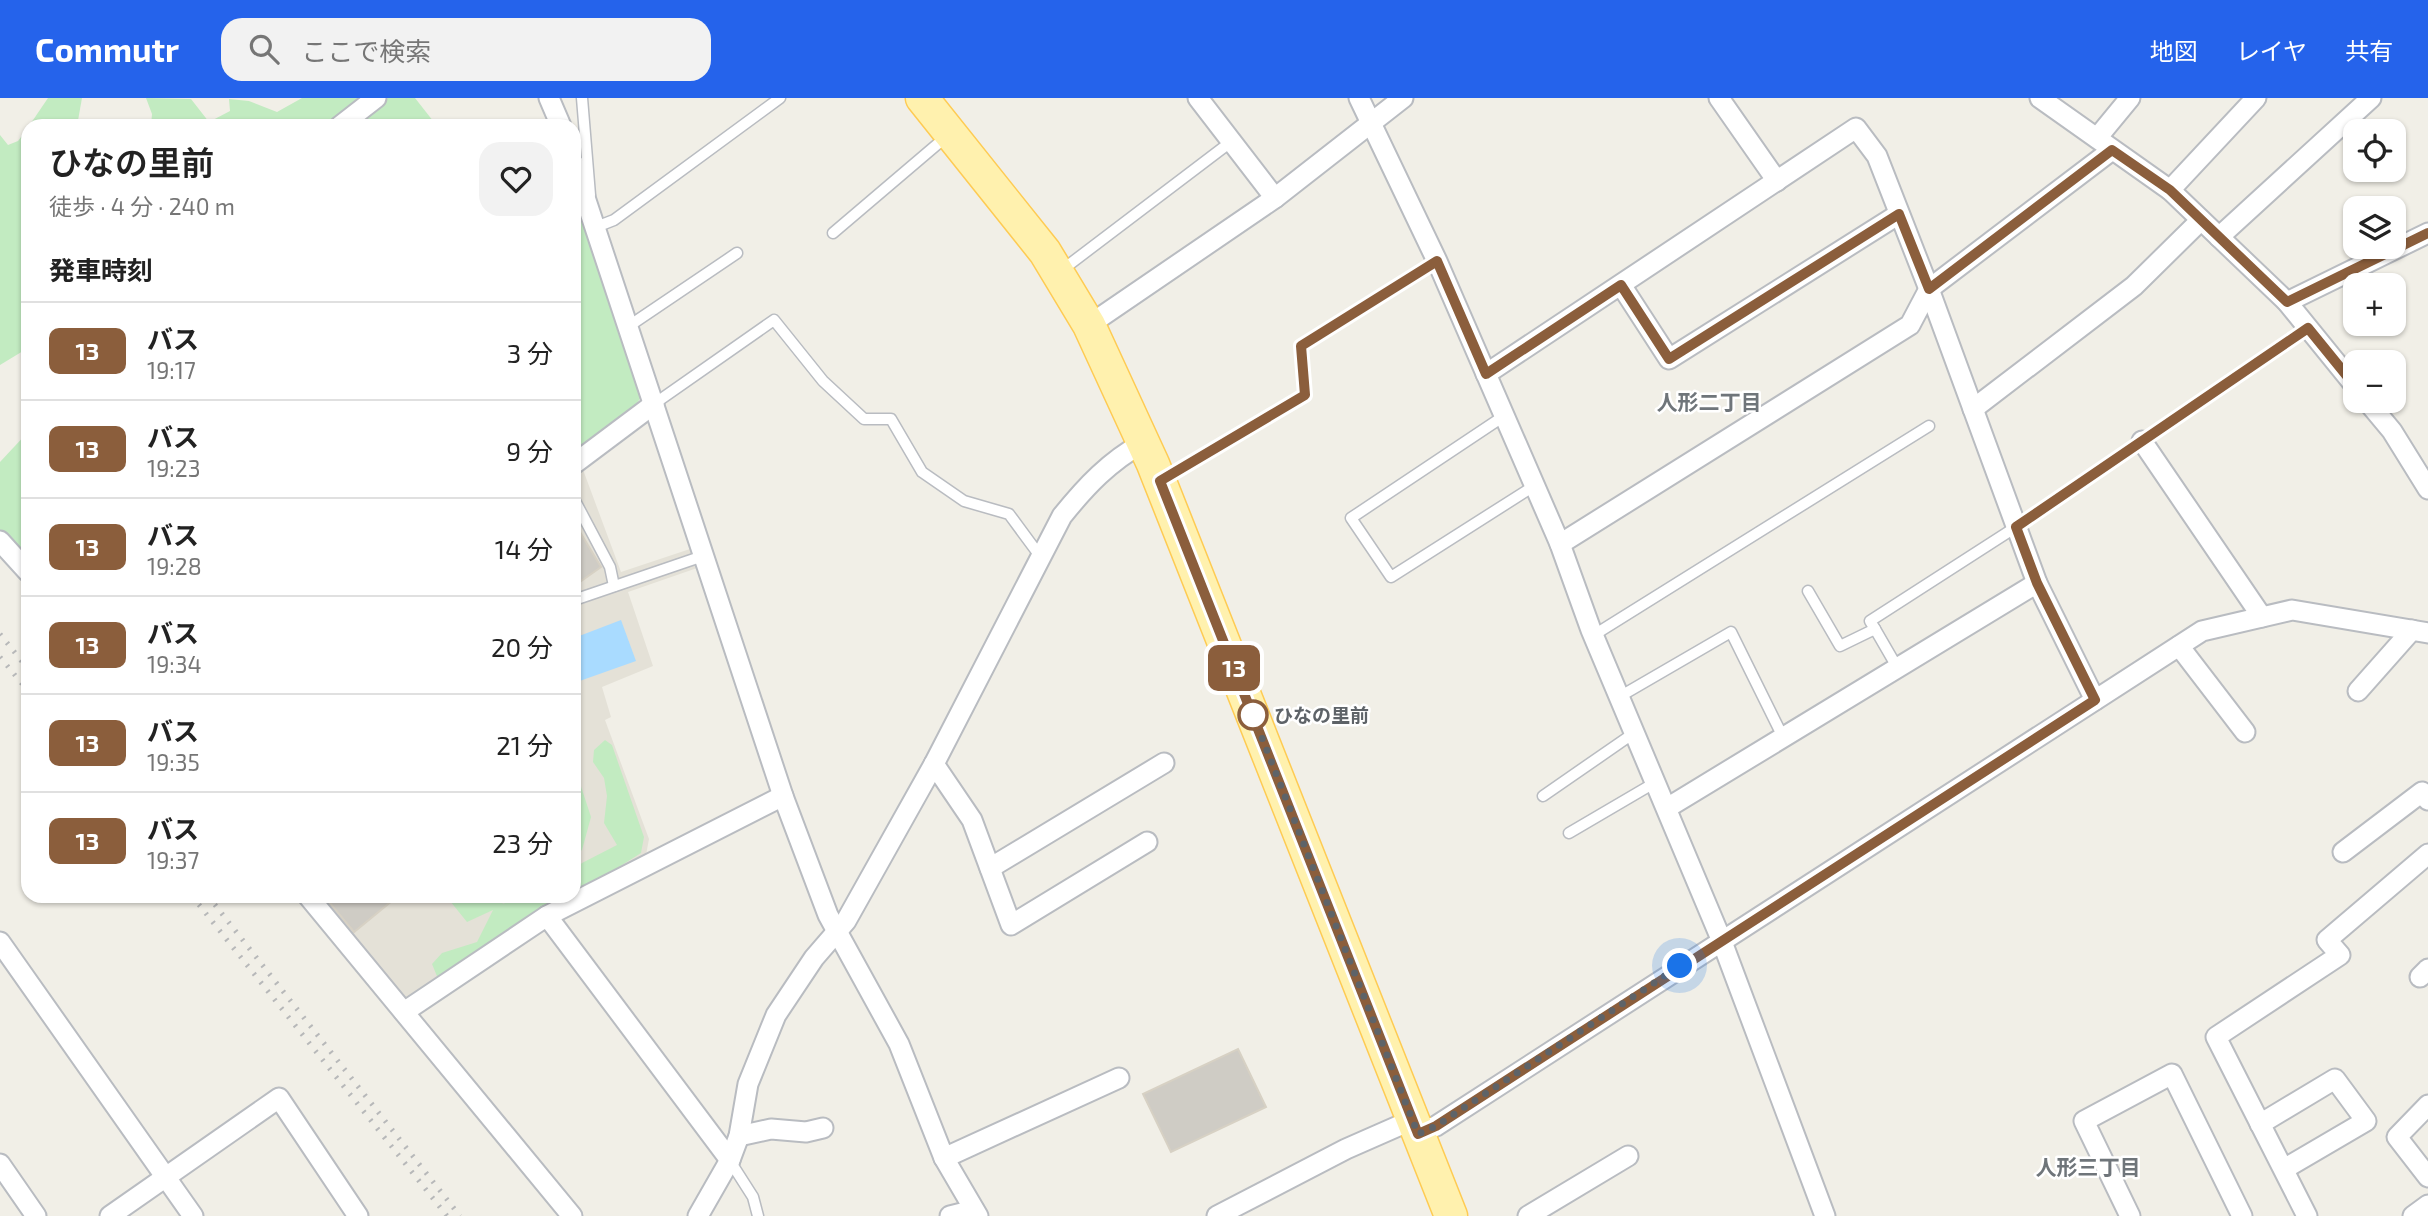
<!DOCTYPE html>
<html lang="ja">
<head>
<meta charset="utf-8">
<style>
  :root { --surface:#fff; --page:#f2f2f2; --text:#222; --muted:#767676; --line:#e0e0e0; --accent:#2563eb }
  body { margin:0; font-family:"Exo 2","Noto Sans JP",sans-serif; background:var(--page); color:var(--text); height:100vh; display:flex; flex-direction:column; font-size:26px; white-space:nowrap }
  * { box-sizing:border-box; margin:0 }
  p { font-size:23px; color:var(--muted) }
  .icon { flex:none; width:38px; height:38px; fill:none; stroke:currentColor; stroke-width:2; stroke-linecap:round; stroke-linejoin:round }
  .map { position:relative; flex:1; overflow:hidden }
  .drawer { position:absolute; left:21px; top:21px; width:560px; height:784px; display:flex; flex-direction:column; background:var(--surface); border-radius:21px; box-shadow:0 2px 5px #0004 }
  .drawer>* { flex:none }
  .badge { padding:0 14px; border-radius:10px; font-size:24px; line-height:46px }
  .buttons { position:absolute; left:2343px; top:21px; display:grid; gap:14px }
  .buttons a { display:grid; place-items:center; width:63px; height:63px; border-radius:14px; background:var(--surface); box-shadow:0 2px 5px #0004; font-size:35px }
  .you { position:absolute; width:35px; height:35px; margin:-18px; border:5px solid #fff; border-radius:50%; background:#1a73e8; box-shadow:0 0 0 10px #1a73e833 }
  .map>.badge { position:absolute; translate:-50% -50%; box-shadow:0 0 0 4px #fff }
  h2 { padding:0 28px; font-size:26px; line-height:63px }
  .round { display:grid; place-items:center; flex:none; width:74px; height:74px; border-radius:21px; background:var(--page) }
  .head { display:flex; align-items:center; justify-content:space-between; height:119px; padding:0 28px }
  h1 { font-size:33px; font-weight:600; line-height:52px }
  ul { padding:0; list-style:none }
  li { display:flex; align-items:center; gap:21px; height:98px; padding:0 28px; border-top:2px solid var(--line) }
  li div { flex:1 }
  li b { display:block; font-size:26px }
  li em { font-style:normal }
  li .badge { min-width:77px; font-weight:700; text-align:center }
  header { display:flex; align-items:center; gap:42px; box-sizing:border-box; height:98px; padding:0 35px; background:var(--accent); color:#fff }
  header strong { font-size:33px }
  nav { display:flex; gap:38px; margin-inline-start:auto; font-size:24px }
  .search { width:490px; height:63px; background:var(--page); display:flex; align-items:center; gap:18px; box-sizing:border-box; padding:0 24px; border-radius:21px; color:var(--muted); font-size:26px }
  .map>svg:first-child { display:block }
</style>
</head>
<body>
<header>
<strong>Commutr</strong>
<div class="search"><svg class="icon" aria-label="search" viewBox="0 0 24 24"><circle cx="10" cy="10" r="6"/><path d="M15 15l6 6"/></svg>ここで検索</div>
<nav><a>地図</a><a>レイヤ</a><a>共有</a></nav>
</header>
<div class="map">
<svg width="2428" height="1118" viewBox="0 0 2428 1118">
  <rect width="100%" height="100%" fill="#f1efe7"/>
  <path fill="#e4e1d7" d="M582,369l39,105 72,-24 7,19 -72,25 25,74 -51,21 9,30 -6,3 44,119 -3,16 -234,145 -8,-1 -86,-103h256v-423z"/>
  <g fill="#c2ebc1">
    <path d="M48,0h34l-5,28h-48z"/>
    <path d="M146,0l45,1 18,23 21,-11 -1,-12 20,2 28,11 25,-14h63l-36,28h-178l1,-12z"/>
    <path d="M388,0h27l22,28h-86z"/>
    <path d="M28,30v220l-28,17v-230l8,10 10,-4z"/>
    <path d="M574,92l69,205 -17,22 -52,39z"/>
    <path d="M28,334v139l-28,-31v-78z"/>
    <path d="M605,642l7,5 32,92 -3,16 -202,128 -7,-17 10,-11 35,-11 16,-32 -26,12 -21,-26h67l-11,8 25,-8h47v-26l8,-7 35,-18 -13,-22 3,-27 -3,-18 -11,-16 1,-12z"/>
    <path d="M574,667l17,52 -9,33 -8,5z"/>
  </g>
  <path fill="#a9dbff" d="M621,522l15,41 -62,22v-45z"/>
  <g fill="#cfccc5" stroke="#d7d1c4" stroke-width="2">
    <path d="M574,424l27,45 -27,19z"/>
    <path d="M324,798h74l-44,36z"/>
    <path d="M1238,951l28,58 -95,45 -28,-58z"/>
  </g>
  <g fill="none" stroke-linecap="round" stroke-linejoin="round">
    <g stroke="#b9bcc1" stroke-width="13">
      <g id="service">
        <path d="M582,0l8,97"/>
        <path d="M596,129l18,-7 166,-122"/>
        <path d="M833,135l114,-97"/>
        <path d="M1062,172l170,-129"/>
        <path d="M629,228l108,-73"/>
        <path d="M654,306l120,-84 49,61 41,38h27l31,53 42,29 45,13 31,42"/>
        <path d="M1504,318l-153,102 40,59 143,-91"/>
        <path d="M1163,380l142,-83 -4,-49 136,-85"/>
        <path d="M574,401l36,68 4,19"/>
        <path d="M1808,493l32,55 35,-17 22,38"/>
        <path d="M574,502l129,-44"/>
        <path d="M1875,531l-5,-8 146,-94 292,-199"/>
        <path d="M1594,537l335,-209"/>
        <path d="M1619,599l112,-65 52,105"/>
        <path d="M1543,698l91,-63"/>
        <path d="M1569,735l87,-51"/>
        <path d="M730,1063l23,36 5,19"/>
      </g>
    </g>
    <g stroke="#b9bcc1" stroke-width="23">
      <g id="minor">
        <path d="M549,0l12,28"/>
        <path d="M1198,0l77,100"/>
        <path d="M1359,0l78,163 123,283 31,86 130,309 104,277"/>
        <path d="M1719,0l58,83"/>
        <path d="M2040,0l130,92 117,112 69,85"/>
        <path d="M340,28l36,-28"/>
        <path d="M2097,40l33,-40"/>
        <path d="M574,66l209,632 45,119 71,129 45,114 34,58"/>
        <path d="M2170,92l86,-92"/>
        <path d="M2219,139l152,-139"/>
        <path d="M1621,187l48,74 230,-145"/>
        <path d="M2287,204l141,-69"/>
        <path d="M1089,227l186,-127 128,-100"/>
        <path d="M1486,276l370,-246 21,28 52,133 108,294 58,117"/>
        <path d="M2367,303l25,30 36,58"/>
        <path d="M1973,311l161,-123 67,-66"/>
        <path d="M2142,343l120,176"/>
        <path d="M574,366l80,-60"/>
        <path d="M0,443l28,31"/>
        <path d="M1560,446l350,-219 19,-36 183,-139"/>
        <path d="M2179,548l66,86"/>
        <path d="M2358,593l54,-61"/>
        <path d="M934,666l38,56 39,105 136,-83"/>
        <path d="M1667,710l370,-225"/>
        <path d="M2343,754l79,-60 6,8"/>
        <path d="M990,770l174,-105"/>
        <path d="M308,798l264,320"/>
        <path d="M547,818l183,244"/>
        <path d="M0,844l193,274"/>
        <path d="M2420,879l8,-8"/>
        <path d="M404,914l143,-96 236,-120"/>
        <path d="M2428,1007l-31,32 31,40"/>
        <path d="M2260,1026l75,-45 31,42 -82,48"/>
        <path d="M1418,1036l18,-8 766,-495 90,-21 136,23"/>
        <path d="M739,1038l32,-7 35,3 17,-4"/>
        <path d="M944,1060l175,-80"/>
        <path d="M0,1066l36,52"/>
        <path d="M110,1118l169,-118 79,118"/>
        <path d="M698,1118l32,-56 9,-24 9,-52 28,-69 38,-57 32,-37 88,-157 128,-248c25,-31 47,-54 82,-74"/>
        <path d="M950,1118l24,-6"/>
        <path d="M1217,1118l129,-67 66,-29"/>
        <path d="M1528,1118l100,-60"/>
        <path d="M2130,1118l-46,-95 88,-47 70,142"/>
        <path d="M2307,1118l-91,-179 124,-82 -13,-15 101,-86"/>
        <path d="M2413,1118l15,-11"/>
      </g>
    </g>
    <g stroke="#fecb53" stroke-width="35">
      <path id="primary" d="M922,0l123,154 44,73 64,139 298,752"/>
    </g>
    <use href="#service" stroke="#fff" stroke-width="10"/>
    <use href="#minor" stroke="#fff" stroke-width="19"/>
    <use href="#primary" stroke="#fff1ae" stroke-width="32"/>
    <g stroke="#b7b8b9" stroke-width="5" stroke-dasharray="2 9" stroke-linecap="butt">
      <path d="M0,536l28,35"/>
      <path d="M0,559l28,34"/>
      <path d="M192,798l255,320"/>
      <path d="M208,798l252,320"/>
    </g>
  </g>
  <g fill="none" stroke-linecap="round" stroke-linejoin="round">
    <g stroke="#fff" stroke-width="16">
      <path id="line" d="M2356,289l-48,-59 -292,199 21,56 58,117 -659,426 -18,8 -258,-653 145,-86 -4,-49 136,-85 49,113 135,-89 48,74 230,-145 30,75 183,-139 58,40 117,112 141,-69"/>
    </g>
    <use href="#line" stroke="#8b5e3c" stroke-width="10"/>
    <path stroke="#5e6368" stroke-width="7" stroke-dasharray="0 12.6" d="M1253,617l165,419 18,-8 244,-160"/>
  </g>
  <circle fill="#fff" stroke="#8b5e3c" stroke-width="3.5" cx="1253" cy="617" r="14"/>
  <g text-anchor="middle" stroke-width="5" stroke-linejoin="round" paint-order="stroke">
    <g font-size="19" font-weight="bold" fill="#5e6368" stroke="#fff" text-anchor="start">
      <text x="1274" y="624">ひなの里前</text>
    </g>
    <g font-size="21" font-weight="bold" fill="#6f757a" stroke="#fff">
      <text x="1709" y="312">人形二丁目</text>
      <text x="2088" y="1077">人形三丁目</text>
    </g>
  </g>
</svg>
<div class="buttons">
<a><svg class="icon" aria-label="locate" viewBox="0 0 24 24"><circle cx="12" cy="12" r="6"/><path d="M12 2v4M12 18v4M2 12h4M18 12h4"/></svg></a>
<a><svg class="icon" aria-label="layers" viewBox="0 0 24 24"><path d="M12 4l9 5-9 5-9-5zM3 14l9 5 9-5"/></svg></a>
<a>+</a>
<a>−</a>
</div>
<div class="you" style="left:1680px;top:868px"></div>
<b class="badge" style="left:1234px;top:570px;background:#8b5e3c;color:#fff">13</b>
<section class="drawer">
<div class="head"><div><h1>ひなの里前</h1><p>徒歩 · 4 分 · 240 m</p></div><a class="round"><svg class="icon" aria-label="heart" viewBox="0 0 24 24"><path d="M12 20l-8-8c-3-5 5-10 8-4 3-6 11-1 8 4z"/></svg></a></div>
<h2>発車時刻</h2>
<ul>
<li><span class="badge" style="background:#8b5e3c;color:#fff">13</span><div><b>バス</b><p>19:17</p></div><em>3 分</em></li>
<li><span class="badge" style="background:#8b5e3c;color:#fff">13</span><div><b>バス</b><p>19:23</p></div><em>9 分</em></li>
<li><span class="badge" style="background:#8b5e3c;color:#fff">13</span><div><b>バス</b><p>19:28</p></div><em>14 分</em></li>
<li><span class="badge" style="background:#8b5e3c;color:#fff">13</span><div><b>バス</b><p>19:34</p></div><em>20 分</em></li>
<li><span class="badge" style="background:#8b5e3c;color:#fff">13</span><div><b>バス</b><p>19:35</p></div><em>21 分</em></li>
<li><span class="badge" style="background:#8b5e3c;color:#fff">13</span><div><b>バス</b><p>19:37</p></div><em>23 分</em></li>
</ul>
</section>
</div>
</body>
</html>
